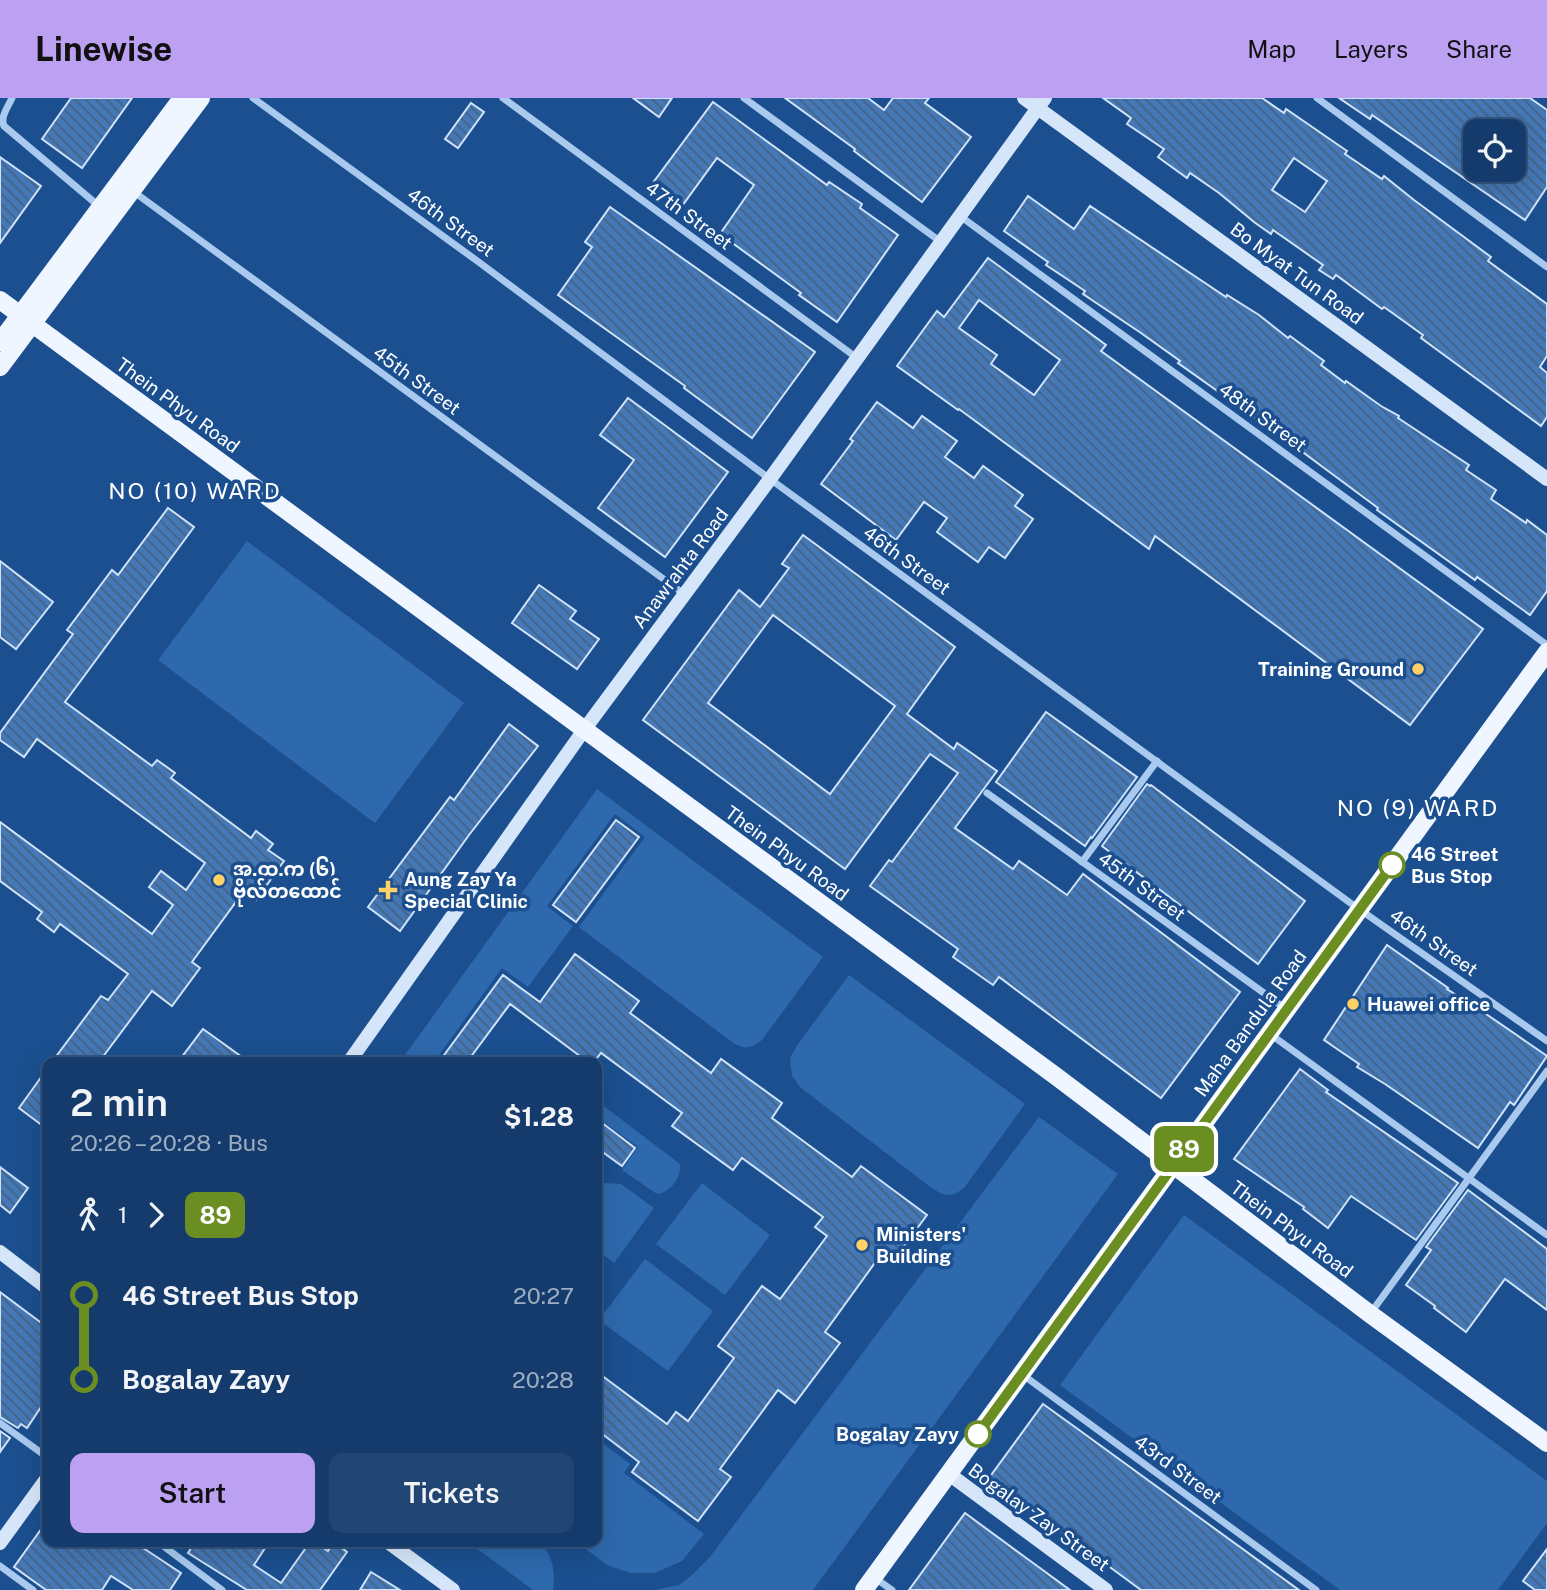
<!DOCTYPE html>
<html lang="en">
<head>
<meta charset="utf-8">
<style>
  :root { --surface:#143b6b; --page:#214673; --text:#f1f3f6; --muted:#9dadc1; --line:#33557e; --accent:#bca0f2 }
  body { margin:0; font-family:"Public Sans","Noto Sans Myanmar",sans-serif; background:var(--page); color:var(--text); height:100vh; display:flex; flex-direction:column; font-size:26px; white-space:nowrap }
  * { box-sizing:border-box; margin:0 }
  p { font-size:23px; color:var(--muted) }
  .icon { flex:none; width:38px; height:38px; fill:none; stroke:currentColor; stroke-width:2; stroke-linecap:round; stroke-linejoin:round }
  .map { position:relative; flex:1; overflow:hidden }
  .side { position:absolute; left:42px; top:959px; width:560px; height:490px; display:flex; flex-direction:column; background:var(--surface); border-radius:14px; box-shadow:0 7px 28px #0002,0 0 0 2px var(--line) }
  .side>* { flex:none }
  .badge { padding:0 14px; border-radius:10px; font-size:24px; line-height:46px }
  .controls { position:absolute; left:1463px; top:21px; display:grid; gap:14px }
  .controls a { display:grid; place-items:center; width:63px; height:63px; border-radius:14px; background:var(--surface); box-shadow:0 7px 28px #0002,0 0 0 2px var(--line); font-size:35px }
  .map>.badge { position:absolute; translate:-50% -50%; box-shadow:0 0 0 4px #fff }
  .legs { display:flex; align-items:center; gap:10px; height:77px; padding:0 28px; font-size:23px }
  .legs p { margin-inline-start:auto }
  .summary { display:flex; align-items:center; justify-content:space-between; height:119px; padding:0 28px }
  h1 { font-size:38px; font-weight:600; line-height:52px }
  .primary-button { display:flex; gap:14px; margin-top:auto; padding:14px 28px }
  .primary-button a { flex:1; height:80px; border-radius:14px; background:var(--accent); color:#111; font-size:28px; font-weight:600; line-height:80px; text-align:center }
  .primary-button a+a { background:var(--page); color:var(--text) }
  ul { padding:0 28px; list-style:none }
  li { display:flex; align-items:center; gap:24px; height:84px; font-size:26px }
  li i { display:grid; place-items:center; width:10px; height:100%; margin:0 9px; background:currentColor }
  li i::after { content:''; width:18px; height:18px; margin:-9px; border:5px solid; border-radius:50%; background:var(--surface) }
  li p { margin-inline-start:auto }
  li:first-child i { background:linear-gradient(#0000 50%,currentColor 0) }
  li:last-child i { background:linear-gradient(currentColor 50%,#0000 0) }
  header { display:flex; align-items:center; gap:42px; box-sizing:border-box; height:98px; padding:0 35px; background:var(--accent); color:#111 }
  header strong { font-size:33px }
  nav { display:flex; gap:38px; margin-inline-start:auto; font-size:24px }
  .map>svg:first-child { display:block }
</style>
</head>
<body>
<header>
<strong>Linewise</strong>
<nav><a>Map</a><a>Layers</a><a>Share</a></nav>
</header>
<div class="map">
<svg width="1547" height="1492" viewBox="0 0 1547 1492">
  <defs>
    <pattern id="building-back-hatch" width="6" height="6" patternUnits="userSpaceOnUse" patternTransform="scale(1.75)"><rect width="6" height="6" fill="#4478b7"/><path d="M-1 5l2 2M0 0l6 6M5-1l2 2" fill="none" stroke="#486282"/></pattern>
  </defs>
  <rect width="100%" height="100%" fill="#1b4f8f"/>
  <g fill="#2e69ad">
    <path d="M247,443l217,162 -89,120 -217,-163z"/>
    <path d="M597,691l226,168 -61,83c-12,9 -18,10 -30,2l-153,-115 66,-90 -30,-23 -68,92 26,20 -45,61 -26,-19 -68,94h-34z"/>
    <path d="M849,877l176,129 -61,84c-12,9 -18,9 -31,1l-132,-101 -9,-12 -2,-18 8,-14z"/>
    <path d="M597,1003l83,63c2,13 -10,29 -23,30l-35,-24 16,-23 -41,-30z"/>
    <path d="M1039,1019l79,57 -305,416h-158l24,-5 12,-9 19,-19z"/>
    <path d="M606,1085l15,1 33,24 -40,55 -17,-13v-64z"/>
    <path d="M702,1085l68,52 -45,60 -69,-51z"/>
    <path d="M1184,1117l363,266v42l-49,67h-158l-280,-205z"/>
    <path d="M645,1161l68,52 -45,60 -69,-51z"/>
    <path d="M597,1341l33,25 -6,9 80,61 -22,27 -27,12h-25l-23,-8 -30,-23h20z"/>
    <path d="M468,1444h73c11,14 15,30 12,48h-20z"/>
  </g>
  <g fill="url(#building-back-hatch)" stroke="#cfe3fa" stroke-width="2" fill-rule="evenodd">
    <path d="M71,0h61l-50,70 -40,-29z"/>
    <path d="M633,0h39l-13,19z"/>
    <path d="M785,0h83l16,12 9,-12h36l-4,5 46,34 -49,65 -68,-51 1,-2z"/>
    <path d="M1103,0h159l22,15 2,-4 32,22 29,20 -2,3 37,25 2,-3 30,24 77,57 -3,4 59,43v52l-7,11 7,6v44l-6,9 -120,-88 2,-3 -39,-28 -2,2 -46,-34 -3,4 -14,-9 4,-5 -50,-35 -2,4 -17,-12 -35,-29 -29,-20 -3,5 -29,-21 6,-8 -37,-25 4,-6zM1294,60l33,23 -22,31 -33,-22z"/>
    <path d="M1339,0h191l17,12v77l-22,33 -153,-105 -2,4zM1475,33h39v39h-39z"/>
    <path d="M713,4l114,83 2,-3 33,22 -2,4 38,27 -61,87 -38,-27 2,-2 -81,-59 34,-49 -37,-27 -35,48 -30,-22z"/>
    <path d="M471,5l13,9 -26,36 -13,-9z"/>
    <path d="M0,59l41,29 -41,57z"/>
    <path d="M1028,98l46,33 16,-23 136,91 1,-2 32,20 29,23 2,-2 34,25 -3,4 24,18 1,-2 35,25 18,10 -1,2 71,47 -3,5 30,20 -5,9 35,24 1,-3 20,15v56l-17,24 -53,-38 -2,3 -98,-70 1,-2 -97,-72 -103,-73 2,-2 -39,-28 -58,-39 2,-3 -39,-26 2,-3 -44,-31z"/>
    <path d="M610,109l205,145 -63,86 -68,-50 1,-2 -127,-91 34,-48 -7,-5z"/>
    <path d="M988,160l118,87 -5,6 382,278 -73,96 -255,-189 -6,13 -190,-140 -1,1 -61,-44 40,-55 7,6zM979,202l81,60 -26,35 -43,-31 6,-9 -38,-27z"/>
    <path d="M628,300l100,74 -63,85 -67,-49 36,-48 -34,-25z"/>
    <path d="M877,304l36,26 9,-12 35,25 -12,16 29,21 9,-12 40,29 -8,11 18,13 -28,39 -16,-11 -11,15 -41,-30 10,-14 -23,-16 -28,38 -75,-56 32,-43 -3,-2z"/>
    <path d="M168,410l26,19 -129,175 87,64 5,-6 18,13 -4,5 80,60 5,-7 17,13 -5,6 16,11 -28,39 -12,-9 -52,71 8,6 -28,38 -20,-15 -53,71h-47l49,-66 7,4 20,-26 -68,-50 -6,8 -17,-13 5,-7 -42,-31v-59l152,112 21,-29 -24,-18 12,-16 25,19 19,-27 -168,-124 -13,18 -24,-17v-7l73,-99 -6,-4 45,-60 6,5z"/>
    <path d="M803,437l152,112 -48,67 47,35 3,-6 40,28 -42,57 58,41 6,-8 48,34 16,-21 157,118 -79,106 -162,-121 -6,8 -40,-28 5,-8 -88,-63 19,-26 3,2 66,-89 -28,-19 -85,115 -202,-149 96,-130 21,17 29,-39 -7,-4zM773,517l122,91 -65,88 -122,-91z"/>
    <path d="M0,463l53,41 -37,47 -16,-12z"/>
    <path d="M539,487l37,26 -6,8 29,20 -22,30 -65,-46z"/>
    <path d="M1046,614l91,65 -45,61 -1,-1 -6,9 -89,-64z"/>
    <path d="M509,626l29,22 -69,89 -69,96 -32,-24 82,-110 4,3z"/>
    <path d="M1147,686l3,2 1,-1 154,116 -47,63 -156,-118z"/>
    <path d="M616,722l23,17 -63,85 -23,-17z"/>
    <path d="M1387,847l61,43 -1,1 42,27 58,40 -33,49 -4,-3 -32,46 -93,-64 -28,-17 2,-3 -35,-24z"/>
    <path d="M575,856l64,47 -9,12 81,60 10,-14 61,44 -10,15 80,59 9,-11 66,49 -34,46 -11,-8 -57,79 15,11 -45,60 -17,-13 -58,79 11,8 -33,44 -66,-49 7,-10 -42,-32v-58l70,52 9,-12 12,9 46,-63 -16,-12 44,-60 18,13 47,-63 -12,-9 8,-10 -81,-59 -9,12 -61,-44 10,-13 -81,-60 -7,9h-6l-78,-58 -43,58h-28l64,-87 37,27z"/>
    <path d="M203,931l46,33h-71z"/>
    <path d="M47,971v60l-28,-21z"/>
    <path d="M1300,971l28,21 -2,2 132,91 -42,57 -65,-44 -23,32 -25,-19 1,-2 -70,-48z"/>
    <path d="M597,1021l38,29 -13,18 -25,-18z"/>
    <path d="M0,1069l28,21 -18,25 -10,-8z"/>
    <path d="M1468,1092l79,59v61l-42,-31 -39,53 -32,-24 1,-2 -29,-21 25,-35 -5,-3z"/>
    <path d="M0,1194l44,33 -3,4 6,4v65l-20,30 -6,-4 -3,4 -18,-11z"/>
    <path d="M1043,1306l32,23 224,163h-158l-152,-112z"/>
    <path d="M0,1333l10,7 -10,14z"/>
    <path d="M965,1415l64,47 41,30h-161z"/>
    <path d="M47,1423v21h87l47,31 -11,17h-37l-22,-14 -9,14h-56l-32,-23z"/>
    <path d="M195,1444h74l-15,23 27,18 29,-41h5l13,9 6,-9 13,10 -27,38h-73l-59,-37z"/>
    <path d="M1547,1451v41h-12l-12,-9z"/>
    <path d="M371,1474l29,18h-40z"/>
  </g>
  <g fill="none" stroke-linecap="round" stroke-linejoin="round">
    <g stroke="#a9c9ee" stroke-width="7">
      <path d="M12,0c-4,9 -12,19 -8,28l96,81"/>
      <path d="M253,0l227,165 290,216 579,423 198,139"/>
      <path d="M503,0l354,260"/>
      <path d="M744,0l197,144"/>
      <path d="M1317,0l230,169"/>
      <path d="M134,94l550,402"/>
      <path d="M960,118l587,429"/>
      <path d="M987,695l299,216"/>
      <path d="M1082,764l75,-101"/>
      <path d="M1270,936l277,201"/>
      <path d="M1370,1216l177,-243"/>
      <path d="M1023,1277l293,215"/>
      <path d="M0,1325l47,34"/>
      <path d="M158,1444l64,48"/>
      <path d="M0,1468l33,24"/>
      <path d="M875,1480l17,12"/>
    </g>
    <g stroke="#d6e6fa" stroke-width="14">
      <path d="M1024,0l523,381"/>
      <path d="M349,964l235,-332 186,-251 275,-381"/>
      <path d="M0,1154l47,36"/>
      <path d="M949,1376l157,116"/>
      <path d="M388,1444l65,48"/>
      <path d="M0,1445l47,-65"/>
    </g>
    <g stroke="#f0f6ff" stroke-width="18">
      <path d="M0,202l1057,777 313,237 177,129"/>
      <path d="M0,244l182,-244"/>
      <path d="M0,269l201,-269"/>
      <path d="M864,1492l683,-938"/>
    </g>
  </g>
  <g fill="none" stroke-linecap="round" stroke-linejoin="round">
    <g stroke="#fff" stroke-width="16">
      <path id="line-1" d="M978,1336l414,-569"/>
    </g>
    <use href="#line-1" stroke="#6b8e23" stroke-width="10"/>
  </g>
  <g fill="#ffd166" stroke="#1b4f8f" stroke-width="2.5">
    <circle cx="1418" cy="571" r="7"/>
    <circle cx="219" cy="782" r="7"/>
    <path d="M384.5 781.5h7v7h7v7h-7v7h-7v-7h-7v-7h7z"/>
    <circle cx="1353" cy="906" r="7"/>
    <circle cx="862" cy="1147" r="7"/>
  </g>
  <g fill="#fff" stroke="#6b8e23" stroke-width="3.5">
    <circle cx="1392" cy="767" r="12"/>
    <circle cx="978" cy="1336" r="12"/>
  </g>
  <g text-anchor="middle" stroke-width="7" stroke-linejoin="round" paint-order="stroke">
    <g font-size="19" fill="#fff" stroke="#1b4f8f">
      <text transform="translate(689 117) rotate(36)" y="7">47th Street</text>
      <text transform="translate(451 124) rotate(36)" y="7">46th Street</text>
      <text transform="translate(1297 175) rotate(36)" y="7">Bo Myat Tun Road</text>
      <text transform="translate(417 282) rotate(36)" y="7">45th Street</text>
      <text transform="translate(178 307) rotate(36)" y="7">Thein Phyu Road</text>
      <text transform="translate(1263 319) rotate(36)" y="7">48th Street</text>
      <text transform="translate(907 462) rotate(36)" y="7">46th Street</text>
      <text transform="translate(680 470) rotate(-53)" y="7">Anawrahta Road</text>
      <text transform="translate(787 755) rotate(36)" y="7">Thein Phyu Road</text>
      <text transform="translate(1142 788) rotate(36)" y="7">45th Street</text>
      <text transform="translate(1434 844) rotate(35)" y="7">46th Street</text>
      <text transform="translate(1250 925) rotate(-54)" y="7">Maha Bandula Road</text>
      <text transform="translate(1292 1131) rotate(37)" y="7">Thein Phyu Road</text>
      <text transform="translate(1178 1371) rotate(36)" y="7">43rd Street</text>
      <text transform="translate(1039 1419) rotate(36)" y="7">Bogalay Zay Street</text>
    </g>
    <g font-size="19" font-weight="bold" fill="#fff" stroke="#1b4f8f" text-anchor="start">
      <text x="1404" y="578" text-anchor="end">Training Ground</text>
      <text x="233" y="778">အ.ထ.က (၆)<tspan x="233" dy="22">ဗိုလ်တထောင်</tspan></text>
      <text x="404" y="788">Aung Zay Ya<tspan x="404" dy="22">Special Clinic</tspan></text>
      <text x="1367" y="913">Huawei office</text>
      <text x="876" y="1143">Ministers'<tspan x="876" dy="22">Building</tspan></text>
    </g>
    <g font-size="19" font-weight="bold" fill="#fff" stroke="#1b4f8f" text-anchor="start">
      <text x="1411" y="763">46 Street<tspan x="1411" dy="22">Bus Stop</tspan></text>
      <text x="959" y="1343" text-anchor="end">Bogalay Zayy</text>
    </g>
    <g font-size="23" letter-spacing="2" fill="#fff" stroke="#1b4f8f">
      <text x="195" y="401">NO (10) WARD</text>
      <text x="1418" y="718">NO (9) WARD</text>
    </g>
  </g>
</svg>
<div class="controls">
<a><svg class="icon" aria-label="locate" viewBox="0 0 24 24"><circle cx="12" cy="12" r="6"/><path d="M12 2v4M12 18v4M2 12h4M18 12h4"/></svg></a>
</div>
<b class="badge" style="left:1184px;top:1051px;background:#6b8e23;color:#fff">89</b>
<section class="side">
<div class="summary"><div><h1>2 min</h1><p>20:26 – 20:28 · Bus</p></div><b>$1.28</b></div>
<div class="legs"><svg class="icon" aria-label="walk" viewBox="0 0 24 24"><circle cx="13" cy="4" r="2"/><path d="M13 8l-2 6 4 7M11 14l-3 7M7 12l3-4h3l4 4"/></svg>1<svg class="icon" aria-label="forward" viewBox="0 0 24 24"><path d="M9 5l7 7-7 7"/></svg><b class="badge" style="background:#6b8e23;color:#fff">89</b></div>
<ul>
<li><i style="color:#6b8e23"></i><b>46 Street Bus Stop</b><p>20:27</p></li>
<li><i style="color:#6b8e23"></i><b>Bogalay Zayy</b><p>20:28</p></li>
</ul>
<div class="primary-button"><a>Start</a><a>Tickets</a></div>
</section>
</div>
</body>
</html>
